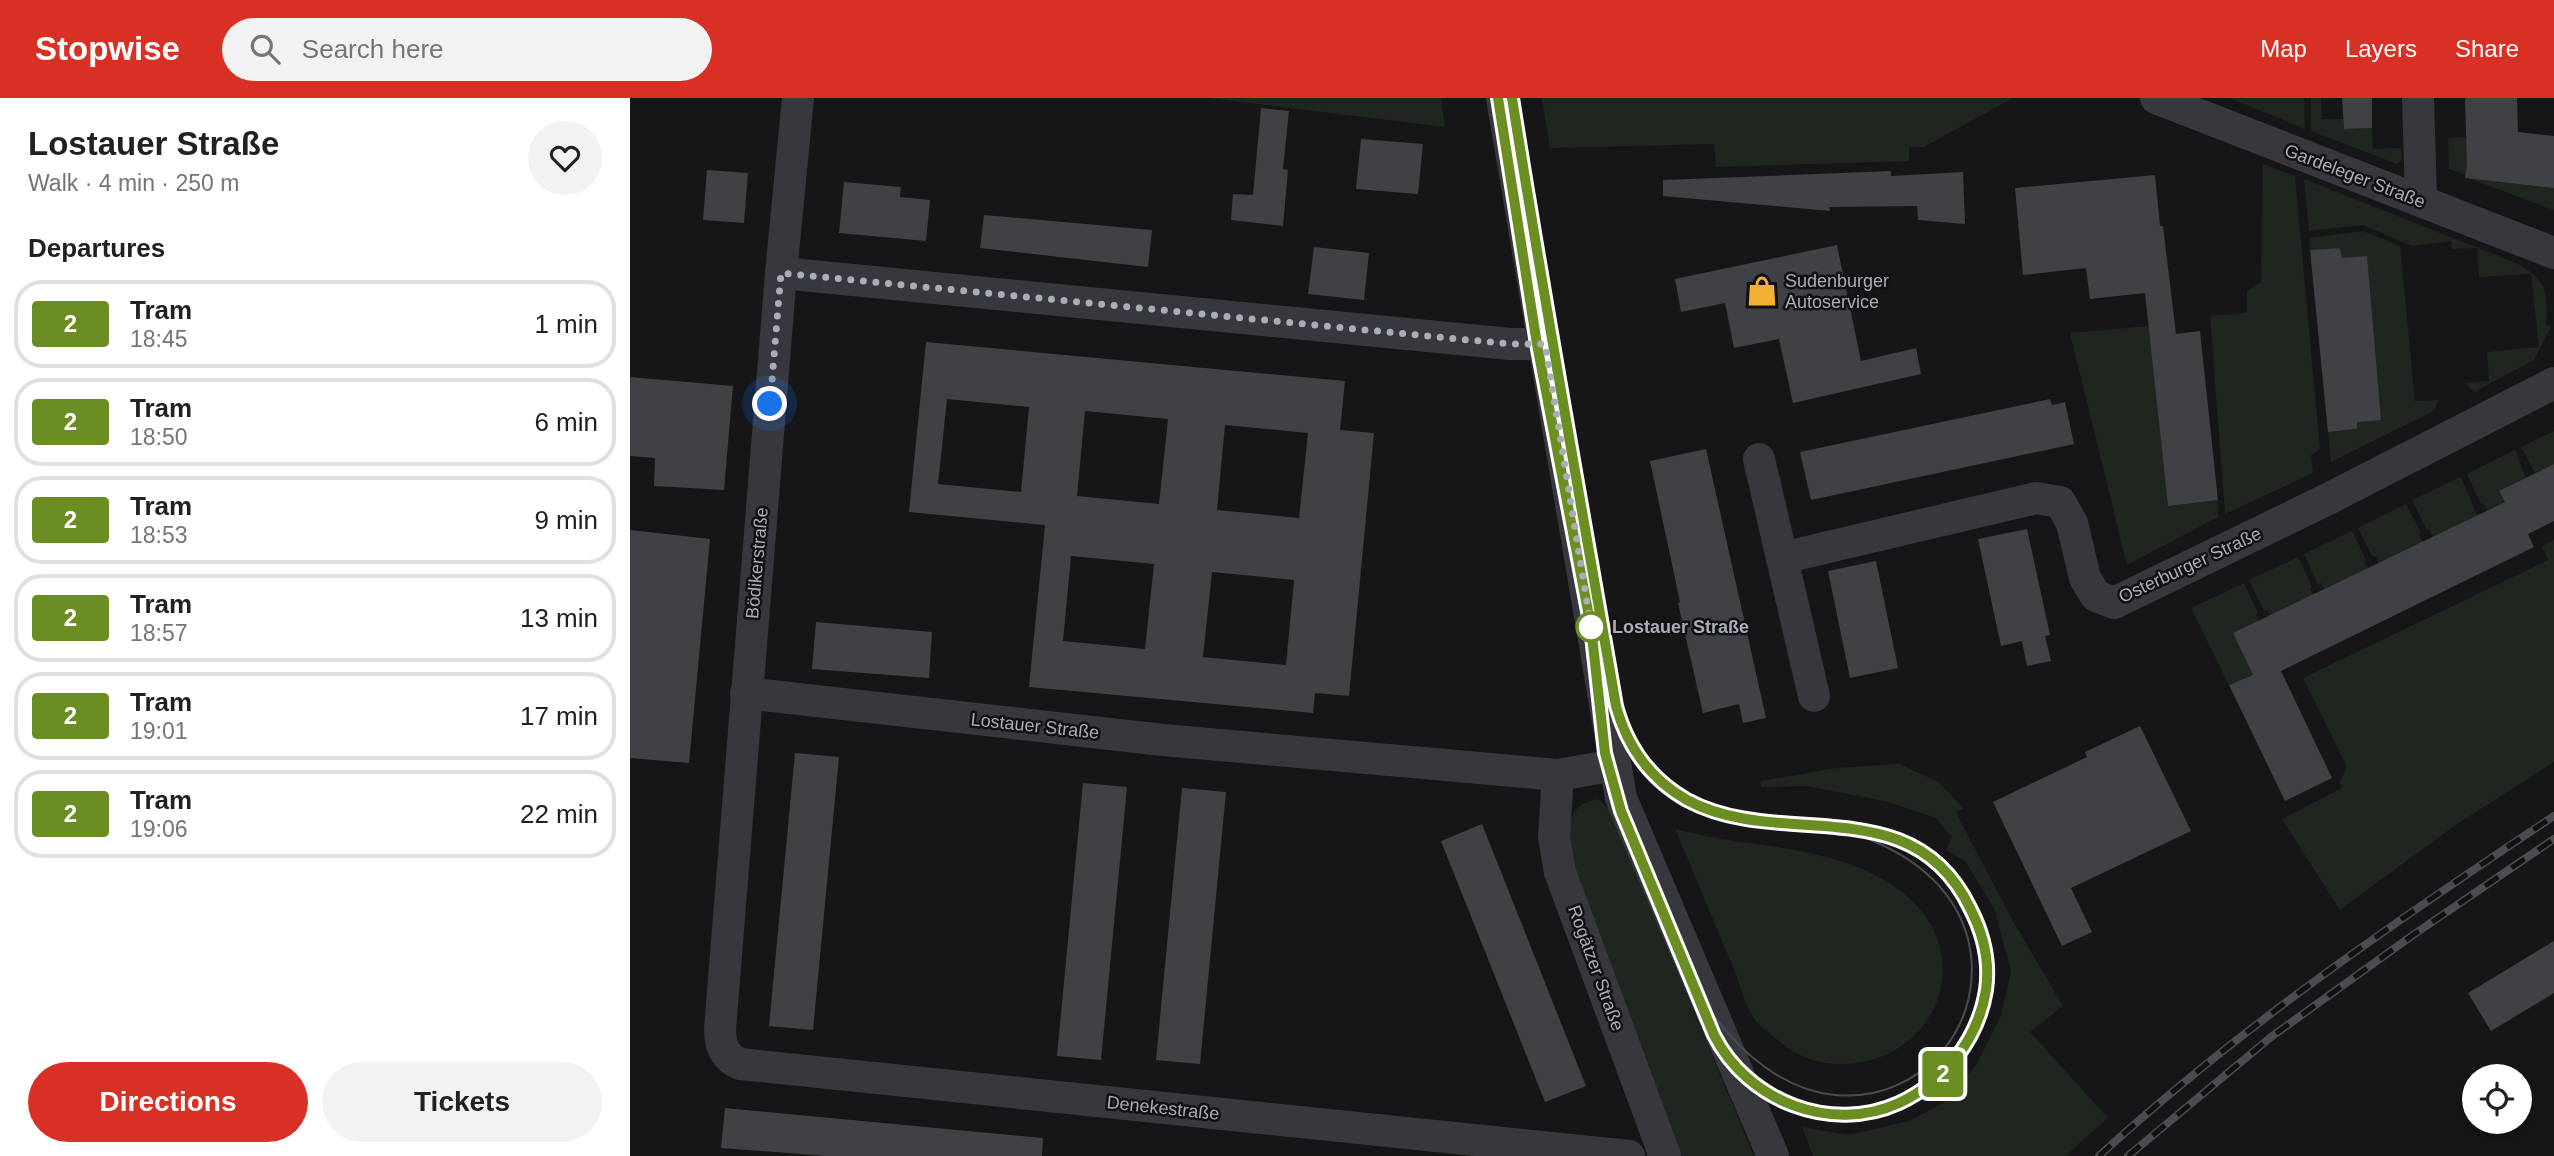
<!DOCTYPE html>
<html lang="en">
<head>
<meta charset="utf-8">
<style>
  :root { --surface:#fff; --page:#f2f2f2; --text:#202124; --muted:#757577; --line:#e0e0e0; --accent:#d93025 }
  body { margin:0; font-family:Helvetica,sans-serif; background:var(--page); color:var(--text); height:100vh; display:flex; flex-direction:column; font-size:26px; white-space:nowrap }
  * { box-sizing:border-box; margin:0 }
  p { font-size:23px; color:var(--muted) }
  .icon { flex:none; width:38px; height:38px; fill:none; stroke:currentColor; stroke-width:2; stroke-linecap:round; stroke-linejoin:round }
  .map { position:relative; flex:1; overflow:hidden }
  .sheet { display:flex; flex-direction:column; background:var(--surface); width:630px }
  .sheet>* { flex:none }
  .badge { padding:0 14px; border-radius:5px; font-size:24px; line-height:46px }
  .controls { position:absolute; left:1832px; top:966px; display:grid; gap:14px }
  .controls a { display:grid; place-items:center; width:70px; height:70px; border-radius:50%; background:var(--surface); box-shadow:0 4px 10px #0003; font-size:35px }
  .you { position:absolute; width:35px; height:35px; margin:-18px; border:5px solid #fff; border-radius:50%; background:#1a73e8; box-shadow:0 0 0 10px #1a73e833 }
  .map>.badge { position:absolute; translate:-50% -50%; box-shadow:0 0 0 4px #fff }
  h2 { padding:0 28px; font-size:26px; line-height:63px }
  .round { display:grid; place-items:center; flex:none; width:74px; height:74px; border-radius:37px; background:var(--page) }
  .overview { display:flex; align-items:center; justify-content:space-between; height:119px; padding:0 28px }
  h1 { font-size:33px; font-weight:600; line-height:52px }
  .cta { display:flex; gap:14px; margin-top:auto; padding:14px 28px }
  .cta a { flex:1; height:80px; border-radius:42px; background:var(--accent); color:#fff; font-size:28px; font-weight:600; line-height:80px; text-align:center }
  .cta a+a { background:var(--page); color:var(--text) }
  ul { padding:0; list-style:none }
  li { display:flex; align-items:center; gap:21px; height:88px; margin:0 14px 10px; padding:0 14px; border:4px solid var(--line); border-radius:28px }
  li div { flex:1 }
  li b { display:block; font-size:26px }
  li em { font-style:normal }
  li .badge { min-width:77px; font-weight:700; text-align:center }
  header { display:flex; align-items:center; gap:42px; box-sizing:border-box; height:98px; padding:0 35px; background:var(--accent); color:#fff }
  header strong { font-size:33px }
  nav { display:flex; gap:38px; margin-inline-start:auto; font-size:24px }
  .search { width:490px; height:63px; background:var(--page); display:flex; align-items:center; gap:18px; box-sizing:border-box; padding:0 24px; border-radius:38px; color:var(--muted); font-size:26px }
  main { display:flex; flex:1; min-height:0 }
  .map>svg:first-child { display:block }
</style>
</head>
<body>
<header>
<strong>Stopwise</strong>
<div class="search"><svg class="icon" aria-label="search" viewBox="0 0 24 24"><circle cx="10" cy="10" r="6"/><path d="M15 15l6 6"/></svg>Search here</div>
<nav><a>Map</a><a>Layers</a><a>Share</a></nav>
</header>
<main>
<section class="sheet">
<div class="overview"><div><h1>Lostauer Straße</h1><p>Walk · 4 min · 250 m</p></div><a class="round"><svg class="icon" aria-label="heart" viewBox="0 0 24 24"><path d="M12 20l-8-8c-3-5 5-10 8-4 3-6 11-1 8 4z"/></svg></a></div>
<h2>Departures</h2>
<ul>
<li><span class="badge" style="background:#6b8e23;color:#fff">2</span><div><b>Tram</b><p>18:45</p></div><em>1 min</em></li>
<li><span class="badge" style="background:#6b8e23;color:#fff">2</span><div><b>Tram</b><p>18:50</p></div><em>6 min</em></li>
<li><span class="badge" style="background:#6b8e23;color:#fff">2</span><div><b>Tram</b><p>18:53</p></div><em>9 min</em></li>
<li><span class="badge" style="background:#6b8e23;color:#fff">2</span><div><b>Tram</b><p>18:57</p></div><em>13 min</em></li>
<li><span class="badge" style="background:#6b8e23;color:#fff">2</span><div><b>Tram</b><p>19:01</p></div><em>17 min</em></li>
<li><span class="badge" style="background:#6b8e23;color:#fff">2</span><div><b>Tram</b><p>19:06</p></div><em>22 min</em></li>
</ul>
<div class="cta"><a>Directions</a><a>Tickets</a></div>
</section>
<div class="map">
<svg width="1924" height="1058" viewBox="0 0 1924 1058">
  <rect width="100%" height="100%" fill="#161618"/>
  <g fill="#1e261f">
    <path d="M579,0h232l4,29z"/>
    <path d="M912,0h471l-89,49h-15v14l-193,6 -2,-23 -164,4z"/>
    <path d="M1600,0h74l1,31z"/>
    <path d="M1681,0h10l1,21h21l1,10 28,-1 1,21 28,-1 1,12 -5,4 -86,-33z"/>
    <path d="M1836,39l4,7 -4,31 -17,-6 -1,-31z"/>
    <path d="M1633,66l32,12 25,273 -9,6 2,18 -88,41 -15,-198 37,-3v-22l14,-9z"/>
    <path d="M1674,81l212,84c29,15 33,29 30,61l5,3 -17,33 -60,32 -9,-9 24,-2 -2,-29 52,-5 -8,-73 -52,3 -2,-29 -25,1 -1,-8 -39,5 -49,-21 -54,6z"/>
    <path d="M1841,81l83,9v22z"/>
    <path d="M1733,133l37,15 15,155 23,-1 -4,11 -103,51 -3,-30 29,-3 -15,-171 -2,-10 -30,2 -1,-12z"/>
    <path d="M1519,228l19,179 50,-5v17l-91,48 -57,-232z"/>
    <path d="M1924,333v33l-19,9 -14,-26z"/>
    <path d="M1885,352l11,28 -26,13 5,11 -18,8 -3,-7 -3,1 -14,-30z"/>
    <path d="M1831,379l16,38 -44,22 -4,-8 -2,1 -15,-30z"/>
    <path d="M1776,406l15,29 -2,2 4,7 -44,21 -4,-7h-3l-14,-28z"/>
    <path d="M1722,433l14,29 -2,1 4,7 -44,21 -3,-6 -3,1 -14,-30z"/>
    <path d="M1924,442v222l-100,64 -114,84 -58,-91 60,-31 -2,-6 7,-15 -44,-89 245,-118 -6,-14z"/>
    <path d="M1668,459l14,30 -2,1 3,7 -43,21 -3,-6 -3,1 -15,-31z"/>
    <path d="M1614,485l14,30 -2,2 3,6 -26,12 20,42 -24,10 -38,-77z"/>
    <path d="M1269,666l40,18 24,26 -7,5 57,108 50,85 -33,26 78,86 -43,38h-252l-11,-29 47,8 60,-14 36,-19 32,-38 24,-49 10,-44 -17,-63 -29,-47 -19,-11 6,-13 -16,-19 -48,-16 -81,-16 -45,1 -2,-6 76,-13z"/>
    <path d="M968,701l12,12 144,345h-73l-108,-289c-5,-28 -12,-62 25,-68z"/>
    <path d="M1045,731c76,21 163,13 228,64 77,60 34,170 -61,171 -25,0 -44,-7 -63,-23 -7,-6 -18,-13 -24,-21 -11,-16 -16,-40 -24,-58 -19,-44 -37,-89 -56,-133z"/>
  </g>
  <g fill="#404145" fill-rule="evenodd">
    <path d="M1712,0h30v30l-28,1z"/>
    <path d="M1835,0h52l1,34 36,4v52l-89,-10 2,-13z"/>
    <path d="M631,10l28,3 -6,58 5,1 -5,56 -52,-6 2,-26 20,1z"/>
    <path d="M731,41l62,5 -5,50 -62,-5z"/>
    <path d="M77,72l41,3 -4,50 -41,-3z"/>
    <path d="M1261,73v5l72,-4 2,52 -47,-4 -1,-14 -88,1 1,4 -167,-15v-16z"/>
    <path d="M1525,77l5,51h3l13,108 24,-3 18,169 -50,6 -23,-213 -55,6 -4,-31 -63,7 -8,-87z"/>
    <path d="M214,84l57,5 -1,10 30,3 -4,41 -87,-8z"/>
    <path d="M354,117l168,15 -4,37 -168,-19z"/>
    <path d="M1207,147l24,116 55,-13 5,26 -128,29 -14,-64 -45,9 -9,-45 -44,9 -6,-33z"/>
    <path d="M684,149l55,6 -5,47 -56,-6z"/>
    <path d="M1710,150l2,10 25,-2 14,164 -24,2v7l-29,3 -18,-182z"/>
    <path d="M296,244l419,39 -5,49 34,3 -25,263 -34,-3 -2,20 -284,-26 16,-162 -136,-13zM317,301l82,8 -8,85 -83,-8zM455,313l83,8 -9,85 -82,-8zM595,327l83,8 -9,85 -82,-8zM441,458l83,8 -9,85 -82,-8zM582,474l82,8 -8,85 -83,-8z"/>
    <path d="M0,279l103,9 -9,104 -70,-4 1,-28 -25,-2z"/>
    <path d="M1420,301l2,6 13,-3 9,42 -263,56 -11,-48z"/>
    <path d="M1076,351l60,269 -23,5 -4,-19 -36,9 -25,-110 2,-1 -30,-141z"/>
    <path d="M1924,366v57l-26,13 6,13 -253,124 51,107 -47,23 -56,-116 24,-10 -20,-42 272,-131 -6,-11z"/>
    <path d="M1397,431l23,106 -5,1 6,25 -24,5 -5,-25 -21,5 -23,-107z"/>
    <path d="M0,432l80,9 -21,224 -59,-5z"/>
    <path d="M1246,463l22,107 -48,10 -22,-107z"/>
    <path d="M186,524l116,10 -3,46 -117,-9z"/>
    <path d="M1510,628l51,105 -120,57 21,44 -30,14 -69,-144 94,-45 -2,-5z"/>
    <path d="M165,655l44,4 -26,273 -44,-4z"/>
    <path d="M453,685l44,4 -26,273 -44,-4z"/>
    <path d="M552,690l44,4 -26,272 -44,-4z"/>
    <path d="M852,726l104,262 -41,16 -104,-261z"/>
    <path d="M1924,843v52l-63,38 -23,-38z"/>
    <path d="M95,1010l318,30 -1,18h-216l-105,-8z"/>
  </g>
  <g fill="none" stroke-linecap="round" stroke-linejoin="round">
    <g stroke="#37383d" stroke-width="32">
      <path d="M168,0l-17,175 -61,756c0,16 5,29 20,35l889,92"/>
      <path d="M872,0l119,700 152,358"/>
      <path d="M1526,0l398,155"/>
      <path d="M1788,0l3,102"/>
      <path d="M151,175l729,71h35"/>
      <path d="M1129,361l55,237"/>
      <path d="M1152,460l254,-60 24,4 12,21 13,55 11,18 18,7 214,-104 226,-116"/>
      <path d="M116,595l417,47 395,35 57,-10"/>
      <path d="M928,677l-4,62 6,35 105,284"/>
    </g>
    <g stroke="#4a4c52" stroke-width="2">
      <path d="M868,0l39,246 54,283 14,126 16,58 93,224c54,111 214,102 261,-9 15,-36 15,-73 0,-108 -13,-31 -35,-59 -66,-74 -25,-13 -54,-14 -82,-17 -94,-10 -182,-14 -211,-121 -36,-203 -72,-405 -104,-608"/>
      <path d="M1080,912c28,41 73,80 125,85 87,8 154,-72 133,-156 -14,-52 -54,-82 -102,-101"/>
    </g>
    <g stroke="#4a4c52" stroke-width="8">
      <g id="rail">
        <path d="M1469,1058c140,-128 297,-235 455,-340"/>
        <path d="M1498,1058l143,-119 142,-102 141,-96"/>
      </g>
    </g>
    <use href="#rail" stroke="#111113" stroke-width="5" stroke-dasharray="16" stroke-linecap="butt"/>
  </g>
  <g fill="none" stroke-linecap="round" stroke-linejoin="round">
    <g stroke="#fff" stroke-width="16">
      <path id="line" d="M868,0l39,246 54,283 14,126 16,58 93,224c33,66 117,99 185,68 45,-21 79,-63 87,-113 4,-28 -3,-57 -16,-82 -58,-121 -189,-57 -283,-108 -37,-21 -60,-54 -71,-94 -35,-203 -72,-405 -104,-608"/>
    </g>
    <use href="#line" stroke="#6b8e23" stroke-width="10"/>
    <path stroke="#a8adb8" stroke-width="7" stroke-dasharray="0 12.6" d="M140,306l11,-131 729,71h35l46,283"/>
  </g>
  <defs>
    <g id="shop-bare" transform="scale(2.415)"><path d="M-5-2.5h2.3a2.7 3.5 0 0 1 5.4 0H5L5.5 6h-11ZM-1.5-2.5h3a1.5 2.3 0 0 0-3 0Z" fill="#f2b134" stroke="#111113" stroke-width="2.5" paint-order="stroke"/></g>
  </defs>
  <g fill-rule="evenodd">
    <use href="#shop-bare" x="1132" y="193"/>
  </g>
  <circle fill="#fff" stroke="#6b8e23" stroke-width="3.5" cx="961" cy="529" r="14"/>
  <g text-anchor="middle" stroke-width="5" stroke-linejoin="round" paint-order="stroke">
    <g font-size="18" fill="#a8adb8" stroke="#111113">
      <text transform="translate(1725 78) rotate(21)" y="6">Gardeleger Straße</text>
      <text transform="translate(127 465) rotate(-85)" y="6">Bödikerstraße</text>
      <text transform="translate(1560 467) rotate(-25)" y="6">Osterburger Straße</text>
      <text transform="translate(405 628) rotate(6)" y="6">Lostauer Straße</text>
      <text transform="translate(966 870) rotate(70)" y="6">Rogätzer Straße</text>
      <text transform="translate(533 1010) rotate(6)" y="6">Denekestraße</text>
    </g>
    <g font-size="18" fill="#a8adb8" stroke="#111113" text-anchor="start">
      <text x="1155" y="189">Sudenburger<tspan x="1155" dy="21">Autoservice</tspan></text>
    </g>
    <g font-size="18" font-weight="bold" fill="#a8adb8" stroke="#111113" text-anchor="start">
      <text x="982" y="535">Lostauer Straße</text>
    </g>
  </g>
</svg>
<div class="controls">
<a><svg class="icon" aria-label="locate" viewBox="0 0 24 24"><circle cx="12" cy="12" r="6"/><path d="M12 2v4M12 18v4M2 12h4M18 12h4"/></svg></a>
</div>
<div class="you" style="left:140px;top:306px"></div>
<b class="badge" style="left:1313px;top:976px;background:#6b8e23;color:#fff">2</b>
</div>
</main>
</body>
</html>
